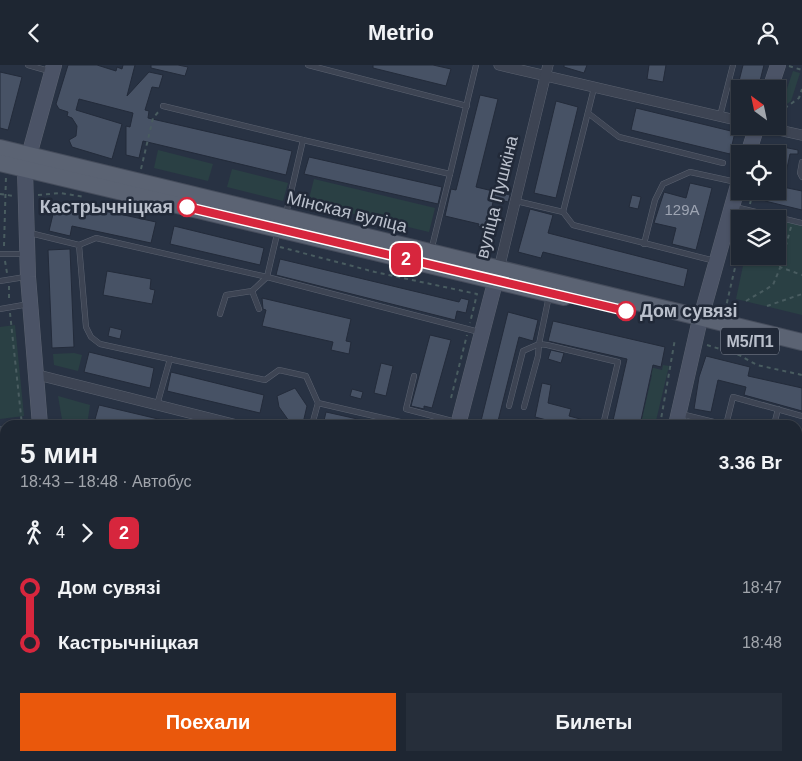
<!DOCTYPE html>
<html lang="ru">
<head>
<meta charset="utf-8">
<style>
  :root { --surface:#1e2632; --page:#262e3a; --text:#f1f3f6; --muted:#a1a5ac; --line:#3c434d; --accent:#ea580c }
  body { margin:0; font-family:Helvetica,sans-serif; background:var(--page); color:var(--text); height:100vh; display:flex; flex-direction:column; font-size:19px; white-space:nowrap }
  * { box-sizing:border-box; margin:0 }
  p { font-size:16px; color:var(--muted) }
  .icon { flex:none; width:28px; height:28px; fill:none; stroke:currentColor; stroke-width:2; stroke-linecap:round; stroke-linejoin:round }
  .map { position:relative; flex:1; overflow:hidden }
  .details { position:absolute; left:0px; top:355px; width:802px; height:341px; display:flex; flex-direction:column; background:var(--surface); border-radius:15px 15px 0 0; box-shadow:0 1px 4px #0004,0 0 0 1px var(--line) }
  .details>* { flex:none }
  .badge { padding:0 10px; border-radius:8px; font-size:18px; line-height:32px }
  .needle { width:32px; rotate:327deg }
  .tools { position:absolute; left:731px; top:15px; display:grid; gap:10px }
  .tools a { display:grid; place-items:center; width:55px; height:55px; border-radius:0px; background:var(--surface); box-shadow:0 1px 4px #0004,0 0 0 1px var(--line); font-size:25px }
  .map>.badge { position:absolute; translate:-50% -50%; box-shadow:0 0 0 2px #fff }
  .legs { display:flex; align-items:center; gap:8px; height:55px; padding:0 20px; font-size:16px }
  .legs p { margin-inline-start:auto }
  .overview { display:flex; align-items:center; justify-content:space-between; height:85px; padding:0 20px }
  h1 { font-size:28px; font-weight:700; line-height:38px }
  .action { display:flex; gap:10px; margin-top:auto; padding:10px 20px }
  .action a { flex:1; height:58px; border-radius:0px; background:var(--accent); color:#fff; font-size:20px; font-weight:700; line-height:58px; text-align:center }
  .action a+a { background:var(--page); color:var(--text) }
  ul { padding:0 20px; list-style:none }
  li { display:flex; align-items:center; gap:18px; height:55px; font-size:19px }
  li i { display:grid; place-items:center; width:8px; height:100%; margin:0 6px; background:currentColor }
  li i::after { content:''; width:12px; height:12px; margin:-6px; border:4px solid; border-radius:50%; background:var(--surface) }
  li p { margin-inline-start:auto }
  li:first-child i { background:linear-gradient(#0000 50%,currentColor 0) }
  li:last-child i { background:linear-gradient(currentColor 50%,#0000 0) }
  header { display:flex; justify-content:space-between; align-items:center; height:65px; padding:0 20px; background:var(--surface); font-size:22px; font-weight:700 }
  .map>svg:first-child { display:block }
</style>
</head>
<body>
<header><svg class="icon" aria-label="back" viewBox="0 0 24 24"><path d="M15 5l-7 7 7 7"/></svg>Metrio<svg class="icon" aria-label="person" viewBox="0 0 24 24"><circle cx="12" cy="8" r="4"/><path d="M4 21q1-7 8-7t8 7"/></svg></header>
<div class="map">
<svg width="802" height="696" viewBox="0 0 802 696">
  <rect width="100%" height="100%" fill="#283243"/>
  <g fill="#2a4044">
    <path d="M793,6l7,2 -9,28 -11,8z"/>
    <path d="M158,85l55,14 -5,17 -54,-13z"/>
    <path d="M232,104l56,14 -5,18 -56,-14z"/>
    <path d="M314,114l121,29 -6,24 -121,-29z"/>
    <path d="M755,149l47,10v91l-66,-16 9,-43h33v-37h-24z"/>
    <path d="M15,260l9,91 -24,3v-92z"/>
    <path d="M74,288l8,2 -4,16 -24,-6 -1,-11z"/>
    <path d="M663,300l6,1 -14,59 -14,-2 11,-48 -4,-1 2,-7 12,3z"/>
    <path d="M58,331l32,9 -3,20h-24z"/>
  </g>
  <g fill="#475265" stroke="#232b3a">
    <path d="M68,0h29l19,6 1,-4 5,2 1,-4h12l-8,31 22,-24 14,3 -4,13 -7,-1 -7,23 4,1 -1,7 144,33 -6,24 -143,-34 -4,17 -13,-3v-29l4,1 3,-14 -54,-14 -3,11 46,14 -10,35 -40,-12 -3,-7 7,-4 1,-10 -5,-8 -5,-2 1,-4 -9,-3 -3,-5z"/>
    <path d="M151,0h27l10,2 -3,9 -34,-8z"/>
    <path d="M373,0h60l18,4 -5,17 -73,-18z"/>
    <path d="M564,0h23l-3,8 -20,-6z"/>
    <path d="M649,0h17l-3,17 -16,-3z"/>
    <path d="M743,0h21l-6,24h-21z"/>
    <path d="M0,7l22,5 -14,53 -8,-2z"/>
    <path d="M480,30l18,4 -22,88 34,8 -2,7 -14,-4 -5,21 4,1 -2,9 -13,-3 1,-2 -34,-8 6,-27 5,1z"/>
    <path d="M556,36l22,6 -22,91 -22,-5z"/>
    <path d="M636,43l99,24 -5,22 -99,-24z"/>
    <path d="M778,81l20,4v4h-8l-7,33 19,4v19l-37,-9 3,-10h10z"/>
    <path d="M309,92l133,30 -4,17 -134,-30z"/>
    <path d="M690,118l22,5 -16,62 -24,-6 4,-16 -22,-5 10,-31 22,6z"/>
    <path d="M632,130l9,2 -3,12 -9,-2z"/>
    <path d="M64,137l92,20 -5,21 -79,-17 -2,10 -21,-5 5,-21z"/>
    <path d="M530,144l23,6 -5,18 140,36 -4,18 -141,-35 -2,6 -23,-6z"/>
    <path d="M174,161l90,22 -4,17 -90,-21z"/>
    <path d="M70,184l4,98 -22,1 -4,-98z"/>
    <path d="M280,194l179,43 2,-4 8,2 -3,13 -9,-2 -2,9 -179,-45z"/>
    <path d="M107,206l44,8 -1,10 5,1 -3,14 -49,-9z"/>
    <path d="M262,233l89,21 -5,22 5,1 -2,12 -18,-4 2,-8 -71,-16 4,-16 -3,-1z"/>
    <path d="M508,247l30,8 -5,21 -14,-4 -22,88h-17z"/>
    <path d="M553,256l112,26 -4,20 -8,-2 -13,60h-28l15,-66 -79,-18z"/>
    <path d="M110,262l12,3 -2,9 -12,-3z"/>
    <path d="M430,270l21,5 -19,68 -8,-2v3l-13,-3z"/>
    <path d="M551,285l13,3 -3,10 -13,-4z"/>
    <path d="M89,287l65,16 -4,20 -66,-16z"/>
    <path d="M706,291l44,11 -2,9 54,12v23l-58,-16 2,-8 -28,-7 -7,32 -17,-3 5,-32z"/>
    <path d="M381,298l12,3 -7,30 -12,-3z"/>
    <path d="M171,307l93,23 -4,18 -93,-22z"/>
    <path d="M542,318l9,2 -3,18 23,6 -2,7 26,7v2h-29l-31,-8z"/>
    <path d="M295,323l12,18 -4,17 -14,-2 -10,-14 -2,-11z"/>
    <path d="M352,324l11,3 -2,7 -11,-3z"/>
    <path d="M99,340l72,17v3l-77,-2z"/>
    <path d="M326,347l45,10 -1,3h-47z"/>
  </g>
  <g fill="none" stroke-linecap="round" stroke-linejoin="round">
    <g stroke="#5b6270" stroke-width="6">
      <g id="lane">
        <path d="M28,0l21,6"/>
        <path d="M308,0l159,41"/>
        <path d="M163,41l140,34"/>
        <path d="M588,48l31,24 104,26"/>
        <path d="M720,51l13,-51"/>
        <path d="M802,97l-2,11 2,4"/>
        <path d="M450,109l26,-109"/>
        <path d="M516,136l47,11 10,13 142,36"/>
        <path d="M735,142l67,16"/>
        <path d="M563,147l31,-124"/>
        <path d="M286,149l17,-74 147,34 -19,77"/>
        <path d="M30,168l49,12 7,82 5,10 9,7 165,36 14,-10 27,6 12,27 91,21"/>
        <path d="M644,179l11,-44 8,-16 27,-12 46,10"/>
        <path d="M79,180l17,-7 171,39 11,-47"/>
        <path d="M0,189h24"/>
        <path d="M0,216l25,-4"/>
        <path d="M252,226l7,18"/>
        <path d="M0,244l29,-5"/>
        <path d="M220,249l6,-19 26,-4 15,-14 212,55"/>
        <path d="M414,311l-8,33 50,13"/>
        <path d="M157,340l13,-46"/>
        <path d="M509,341l14,-55 16,-7 10,-48"/>
        <path d="M524,342l14,-51 1,-12 8,1 71,17 -15,63"/>
        <path d="M681,349l45,11 7,-28 69,19"/>
        <path d="M312,360l6,-22"/>
        <path d="M774,360l4,-16"/>
        <path d="M798,449l4,2"/>
        <path d="M0,555h5"/>
        <path d="M798,555l4,1"/>
        <path d="M798,595h4"/>
        <path d="M0,676h5"/>
        <path d="M17,691v5"/>
        <path d="M150,691l1,5"/>
        <path d="M412,691v5"/>
        <path d="M505,691v5"/>
        <path d="M626,691l1,5"/>
        <path d="M713,691l2,5"/>
      </g>
    </g>
    <g stroke="#5b6270" stroke-width="11">
      <g id="street">
        <path d="M499,0l241,56"/>
        <path d="M760,61l42,9"/>
        <path d="M499,204l49,-204"/>
        <path d="M34,309l203,51"/>
        <path d="M0,367h5"/>
        <path d="M798,492l4,1"/>
      </g>
    </g>
    <g stroke="#5b6270" stroke-width="16">
      <g id="secondary">
        <path d="M770,24l8,-24"/>
        <path d="M748,89l9,-28"/>
        <path d="M40,360l-12,-148 -3,-107 29,-105"/>
        <path d="M458,360l40,-154"/>
        <path d="M676,360l22,-97 42,-150"/>
        <path d="M99,691l1,5"/>
        <path d="M457,691v5"/>
        <path d="M669,691v5"/>
      </g>
    </g>
    <g stroke="#464d5c" stroke-width="18">
      <g id="primary">
        <path d="M0,83l802,194"/>
        <path d="M0,98l564,134"/>
      </g>
    </g>
    <g stroke="#495c60" stroke-width="2" stroke-dasharray="4 4" stroke-linecap="butt">
      <path d="M789,1l13,4"/>
      <path d="M778,48l21,-15 3,-9"/>
      <path d="M141,104l12,-51 7,-8"/>
      <path d="M0,129l14,2"/>
      <path d="M38,130l22,-2 25,4"/>
      <path d="M750,139l3,-13"/>
      <path d="M791,162l-11,40 22,8"/>
      <path d="M4,181l2,-70"/>
      <path d="M280,182l95,25 102,22 -7,29"/>
      <path d="M5,196l2,12"/>
      <path d="M9,221v15"/>
      <path d="M746,236l27,-16 7,-17"/>
      <path d="M767,241l35,-12"/>
      <path d="M725,246l15,-65"/>
      <path d="M10,248l12,112"/>
      <path d="M707,280l32,10 18,10 45,10"/>
      <path d="M451,333l16,-63"/>
      <path d="M660,360l15,-86"/>
      <path d="M79,691l1,5"/>
    </g>
    <use href="#lane" stroke="#3d4453" stroke-width="5"/>
    <use href="#street" stroke="#3d4453" stroke-width="10"/>
    <use href="#secondary" stroke="#4b5366" stroke-width="15"/>
    <use href="#primary" stroke="#5b6373" stroke-width="16"/>
  </g>
  <g fill="none" stroke-linecap="round" stroke-linejoin="round">
    <g stroke="#fff" stroke-width="11">
      <path id="line-1" d="M187,142l439,104"/>
    </g>
    <use href="#line-1" stroke="#d7263d" stroke-width="8"/>
  </g>
  <g fill="#fff" stroke="#d7263d" stroke-width="2.5">
    <circle cx="187" cy="142" r="9"/>
    <circle cx="626" cy="246" r="9"/>
  </g>
  <g text-anchor="middle" stroke-width="5" stroke-linejoin="round" paint-order="stroke">
    <g font-size="15" fill="#9da4b2">
      <text x="682" y="150">129А</text>
    </g>
    <rect fill="#212938" stroke="#8c93a0" stroke-width="1" x="721" y="262.5" width="58" height="27" rx="4"/>
    <g font-size="16" font-weight="bold" fill="#bac0cc">
      <text x="750" y="282">М5/П1</text>
    </g>
    <g font-size="18" fill="#bac0cc" stroke="#212938">
      <text transform="translate(497 132) rotate(-76)" y="6">вуліца Пушкіна</text>
      <text transform="translate(347 147) rotate(14)" y="6">Мінская вуліца</text>
    </g>
    <g font-size="18" font-weight="bold" fill="#bac0cc" stroke="#212938" text-anchor="end">
      <text x="173" y="148">Кастрычніцкая</text>
      <text x="640" y="252" text-anchor="start">Дом сувязі</text>
    </g>
  </g>
</svg>
<div class="tools">
<a><svg class="needle" viewBox="-14 -14 28 28"><path d="M0-13l5 13h-10z" fill="#e53935"/><path d="M0 13l5-13h-10z" fill="#a1a5ac"/></svg></a>
<a><svg class="icon" aria-label="locate" viewBox="0 0 24 24"><circle cx="12" cy="12" r="6"/><path d="M12 2v4M12 18v4M2 12h4M18 12h4"/></svg></a>
<a><svg class="icon" aria-label="layers" viewBox="0 0 24 24"><path d="M12 4l9 5-9 5-9-5zM3 14l9 5 9-5"/></svg></a>
</div>
<b class="badge" style="left:406px;top:194px;background:#d7263d;color:#fff">2</b>
<section class="details">
<div class="overview"><div><h1>5 мин</h1><p>18:43 – 18:48 · Автобус</p></div><b>3.36 Br</b></div>
<div class="legs"><svg class="icon" aria-label="walk" viewBox="0 0 24 24"><circle cx="13" cy="4" r="2"/><path d="M13 8l-2 6 4 7M11 14l-3 7M7 12l3-4h3l4 4"/></svg>4<svg class="icon" aria-label="forward" viewBox="0 0 24 24"><path d="M9 5l7 7-7 7"/></svg><b class="badge" style="background:#d7263d;color:#fff">2</b></div>
<ul>
<li><i style="color:#d7263d"></i><b>Дом сувязі</b><p>18:47</p></li>
<li><i style="color:#d7263d"></i><b>Кастрычніцкая</b><p>18:48</p></li>
</ul>
<div class="action"><a>Поехали</a><a>Билеты</a></div>
</section>
</div>
</body>
</html>
